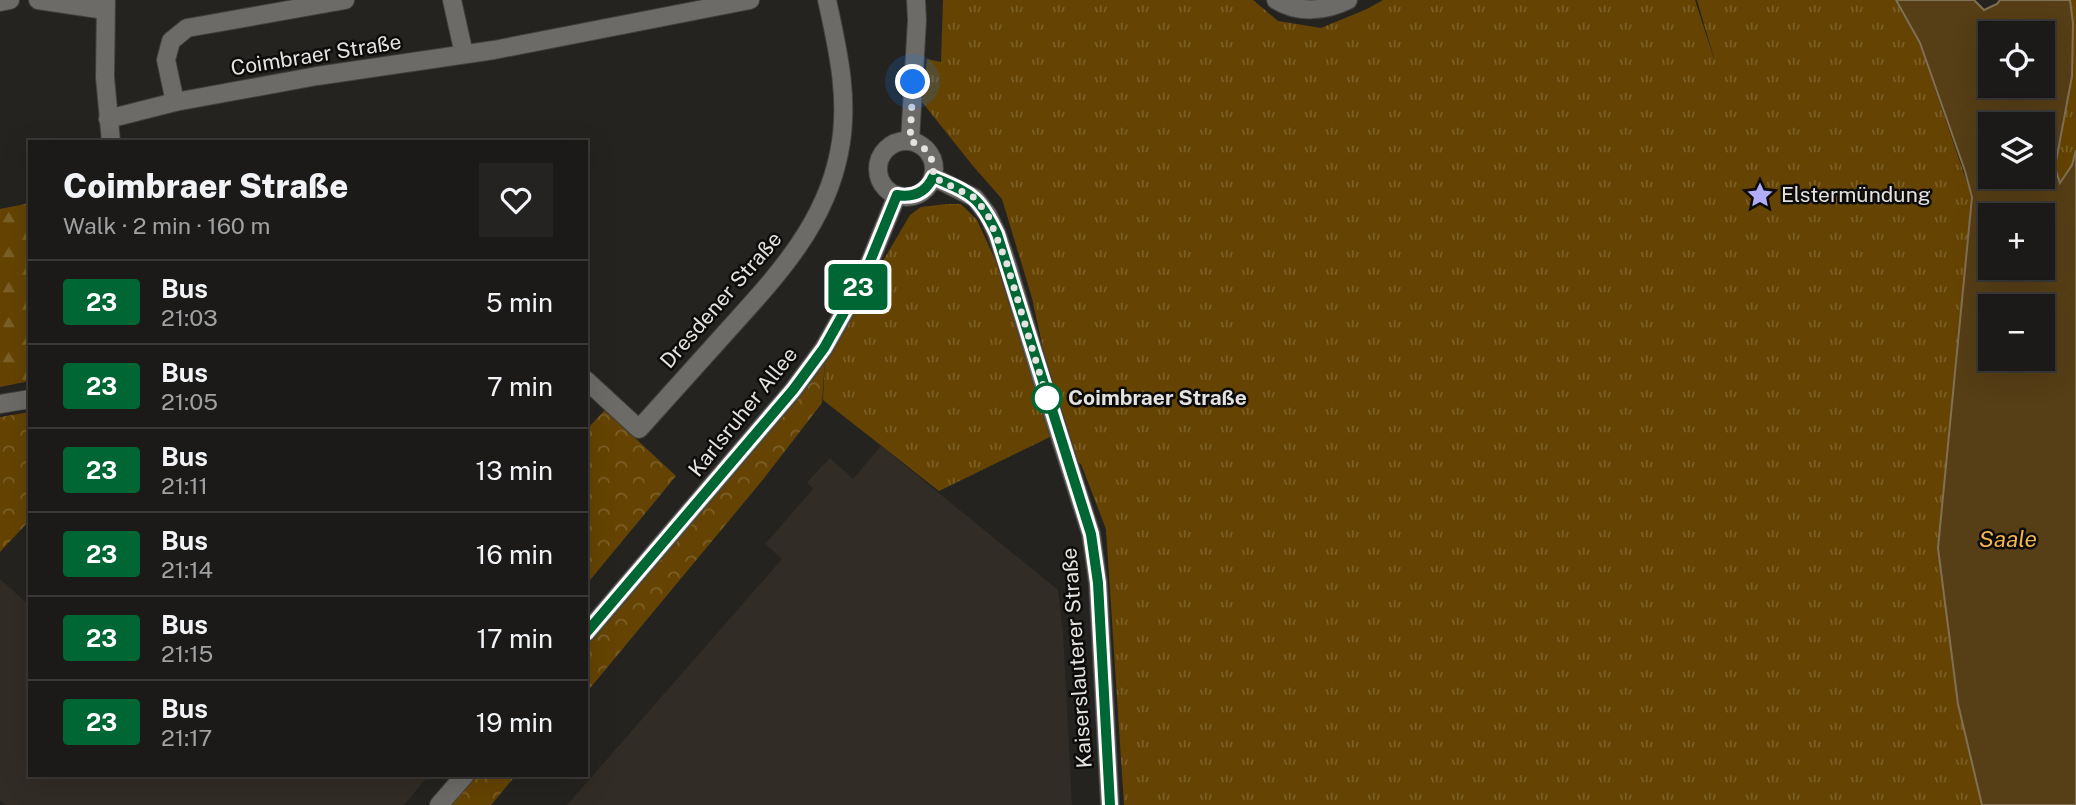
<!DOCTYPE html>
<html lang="en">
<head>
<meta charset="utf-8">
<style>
  :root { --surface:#1b1a18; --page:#242321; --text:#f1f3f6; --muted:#a0a1a2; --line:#393837 }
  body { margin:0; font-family:"Public Sans",sans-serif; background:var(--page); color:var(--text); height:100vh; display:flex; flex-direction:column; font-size:26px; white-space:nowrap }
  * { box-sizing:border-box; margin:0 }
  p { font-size:23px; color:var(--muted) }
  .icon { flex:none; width:38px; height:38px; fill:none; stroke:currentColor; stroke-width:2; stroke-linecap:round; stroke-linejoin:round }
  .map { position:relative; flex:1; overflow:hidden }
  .sheet { position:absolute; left:28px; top:140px; width:560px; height:637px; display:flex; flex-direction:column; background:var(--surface); border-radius:0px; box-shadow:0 7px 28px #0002,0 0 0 2px var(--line) }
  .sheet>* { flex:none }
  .badge { padding:0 14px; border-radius:5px; font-size:24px; line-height:46px }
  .buttons { position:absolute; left:1978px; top:21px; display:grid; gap:14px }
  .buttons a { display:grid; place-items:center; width:77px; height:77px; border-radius:0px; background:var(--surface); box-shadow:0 7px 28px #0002,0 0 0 2px var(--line); font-size:35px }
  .you { position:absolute; width:35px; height:35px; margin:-18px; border:5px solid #fff; border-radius:50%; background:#1a73e8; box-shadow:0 0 0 10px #1a73e833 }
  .map>.badge { position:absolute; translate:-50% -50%; box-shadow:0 0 0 4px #fff }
  .round { display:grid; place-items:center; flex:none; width:74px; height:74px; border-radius:0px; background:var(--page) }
  .summary { display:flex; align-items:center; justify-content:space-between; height:119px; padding:0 35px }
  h1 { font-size:33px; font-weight:800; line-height:52px }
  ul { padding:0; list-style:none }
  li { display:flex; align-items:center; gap:21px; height:84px; padding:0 35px; border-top:2px solid var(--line) }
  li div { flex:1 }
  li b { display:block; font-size:26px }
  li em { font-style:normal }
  li .badge { min-width:77px; font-weight:700; text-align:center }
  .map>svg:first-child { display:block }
</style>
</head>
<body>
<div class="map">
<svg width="2076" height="805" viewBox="0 0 2076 805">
  <defs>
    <pattern id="grass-tufts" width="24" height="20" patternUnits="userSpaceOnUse" patternTransform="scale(1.75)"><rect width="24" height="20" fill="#654403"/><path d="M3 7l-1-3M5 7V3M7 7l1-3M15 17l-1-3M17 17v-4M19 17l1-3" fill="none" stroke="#7b5f27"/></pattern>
    <pattern id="forest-firs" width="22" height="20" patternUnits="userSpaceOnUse" patternTransform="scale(1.75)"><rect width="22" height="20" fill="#654403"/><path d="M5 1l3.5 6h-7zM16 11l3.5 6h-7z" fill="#7b5f27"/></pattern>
    <pattern id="park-crowns" width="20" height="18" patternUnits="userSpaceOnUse" patternTransform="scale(1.75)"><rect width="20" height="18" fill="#654403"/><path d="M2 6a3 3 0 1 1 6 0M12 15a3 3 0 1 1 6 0" fill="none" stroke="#7b5f27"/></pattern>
  </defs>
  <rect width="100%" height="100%" fill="#242320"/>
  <g fill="#312c25">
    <path d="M881,446l177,144 5,42 9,173h-505l215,-246 -17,-15 48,-55 -6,-7 23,-24 23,21z"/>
    <path d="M0,579l30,27v169h399l-25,30h-398l-6,-5z"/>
  </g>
  <g fill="url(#grass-tufts)">
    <path d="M943,0h310l25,21 43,7 46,-19 16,-9h312l21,65 -19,-65h198l25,45 52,152 -34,351 20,156 24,101h-858l-18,-276 -25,-65 -15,-9 -34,-157 -30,-99 -29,-33 -51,-64 5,-43 14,3z"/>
    <path d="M2070,0h6v150l-4,15 -12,19 -5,-17 17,-91 1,-53z"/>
    <path d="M946,204h15l16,16 22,48 53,168 -113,55 -116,-91 2,-41 85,-144 11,-8z"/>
  </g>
  <path fill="url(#forest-firs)" d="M30,203v178l-30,6v-178z"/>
  <g fill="url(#park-crowns)">
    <path d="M825,359l-3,44 -61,79 -175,211v-57z"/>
    <path d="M605,410l71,66 -90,109v-155z"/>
    <path d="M30,412v108l-30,32v-135z"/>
    <path d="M465,775h51l-25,30h-52z"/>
  </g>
  <path fill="#563e16" stroke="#817053" stroke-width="2" fill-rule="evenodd" d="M1896,0h78l10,10 13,-6 3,-4h70l3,23 -1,53 -17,91 5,16 12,-18 4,-15v655h-94l-24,-101 -20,-156 34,-351 -7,-26 -45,-128zM1990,33h52v53h-52zM1990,124h52v53h-52zM2042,215v53h-52v-53zM1990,306h52v53h-52z"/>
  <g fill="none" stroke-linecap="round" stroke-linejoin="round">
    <g stroke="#41403e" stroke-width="20">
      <g id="minor">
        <path d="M38,0l67,10"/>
        <path d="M106,0l-1,77 6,65"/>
        <path d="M452,0l12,54"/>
        <path d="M1276,0c22,14 50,11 72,0"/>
        <path d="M0,2l10,-2"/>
        <path d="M175,102l-9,-42 5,-19 16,-13 158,-28"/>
        <path d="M108,119l67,-17 142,-26 177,-26 256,-50"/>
        <path d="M586,380l53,49c30,-33 59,-66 89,-99 48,-53 97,-105 111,-177 11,-52 -1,-103 -12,-153"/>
        <path d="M0,404l30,-5"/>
      </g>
    </g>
    <g stroke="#41403e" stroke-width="20">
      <g id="tertiary">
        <path d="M910,141l7,-121 -1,-20"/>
        <circle cx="906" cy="169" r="28"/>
        <path d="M933,177l42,21 13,17 9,19 10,30 36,119 48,151 7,49 12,222"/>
        <path d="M586,633l207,-243 31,-42 23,-41 22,-43 28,-69"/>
        <path d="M439,805l26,-30"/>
      </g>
    </g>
    <use href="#minor" stroke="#6d6b68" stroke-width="18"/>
    <use href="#tertiary" stroke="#6d6b68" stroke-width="18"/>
  </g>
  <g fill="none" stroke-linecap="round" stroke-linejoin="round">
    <g stroke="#fff" stroke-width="16">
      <path id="line" d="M586,633l207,-243 31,-42 23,-41 22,-43 28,-69c17,3 29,-3 36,-18 38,17 45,17 64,57l94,300 7,49 12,222"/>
    </g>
    <use href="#line" stroke="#063" stroke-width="10"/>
    <path stroke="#e4e3e1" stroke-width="7" stroke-dasharray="0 12.6" d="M913,82l-3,59c18,6 25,17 23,36l42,21 13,17 19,49 40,134"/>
  </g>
  <defs>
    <g id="sight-bare" transform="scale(2.1)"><path d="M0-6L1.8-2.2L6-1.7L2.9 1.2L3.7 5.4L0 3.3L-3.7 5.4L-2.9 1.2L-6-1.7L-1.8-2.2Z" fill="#b2adf9" stroke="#0d0c0b" stroke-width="2.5" paint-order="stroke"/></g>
  </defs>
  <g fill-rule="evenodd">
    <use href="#sight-bare" x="1760" y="195"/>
  </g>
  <circle fill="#fff" stroke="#063" stroke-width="3.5" cx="1047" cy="398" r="14"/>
  <g text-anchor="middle" stroke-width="5" stroke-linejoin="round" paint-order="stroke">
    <g font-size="21" fill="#e4e3e1" stroke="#0d0c0b">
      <text transform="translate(316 55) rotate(-9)" y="7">Coimbraer Straße</text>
      <text transform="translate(721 300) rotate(-49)" y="7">Dresdener Straße</text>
      <text transform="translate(743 412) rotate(-51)" y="7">Karlsruher Allee</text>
      <text transform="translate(1077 658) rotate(-94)" y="7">Kaiserslauterer Straße</text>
    </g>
    <g font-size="21" fill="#e4e3e1" stroke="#0d0c0b" text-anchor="start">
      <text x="1781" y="202">Elstermündung</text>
    </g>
    <g font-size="21" font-weight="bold" fill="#e4e3e1" stroke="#0d0c0b" text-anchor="start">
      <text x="1068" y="405">Coimbraer Straße</text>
    </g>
    <g font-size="23" font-style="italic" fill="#f5b54f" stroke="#0d0c0b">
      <text x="2008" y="547">Saale</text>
    </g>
  </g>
</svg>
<div class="buttons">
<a><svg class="icon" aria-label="locate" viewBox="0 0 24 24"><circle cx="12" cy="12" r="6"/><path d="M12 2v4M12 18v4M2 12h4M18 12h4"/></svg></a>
<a><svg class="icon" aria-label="layers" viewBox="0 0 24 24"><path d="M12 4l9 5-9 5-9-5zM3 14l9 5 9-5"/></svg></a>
<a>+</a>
<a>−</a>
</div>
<div class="you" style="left:913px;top:82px"></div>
<b class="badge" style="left:858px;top:287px;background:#063;color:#fff">23</b>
<section class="sheet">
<div class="summary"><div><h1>Coimbraer Straße</h1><p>Walk · 2 min · 160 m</p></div><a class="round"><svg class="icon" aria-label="heart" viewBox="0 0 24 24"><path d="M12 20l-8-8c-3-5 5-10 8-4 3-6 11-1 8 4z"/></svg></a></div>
<ul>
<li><span class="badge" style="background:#063;color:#fff">23</span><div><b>Bus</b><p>21:03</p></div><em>5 min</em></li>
<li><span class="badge" style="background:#063;color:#fff">23</span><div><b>Bus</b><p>21:05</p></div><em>7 min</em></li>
<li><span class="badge" style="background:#063;color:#fff">23</span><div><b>Bus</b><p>21:11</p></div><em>13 min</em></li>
<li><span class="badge" style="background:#063;color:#fff">23</span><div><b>Bus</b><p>21:14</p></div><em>16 min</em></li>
<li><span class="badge" style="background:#063;color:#fff">23</span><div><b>Bus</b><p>21:15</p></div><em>17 min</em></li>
<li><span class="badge" style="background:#063;color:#fff">23</span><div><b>Bus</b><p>21:17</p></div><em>19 min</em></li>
</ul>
</section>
</div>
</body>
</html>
